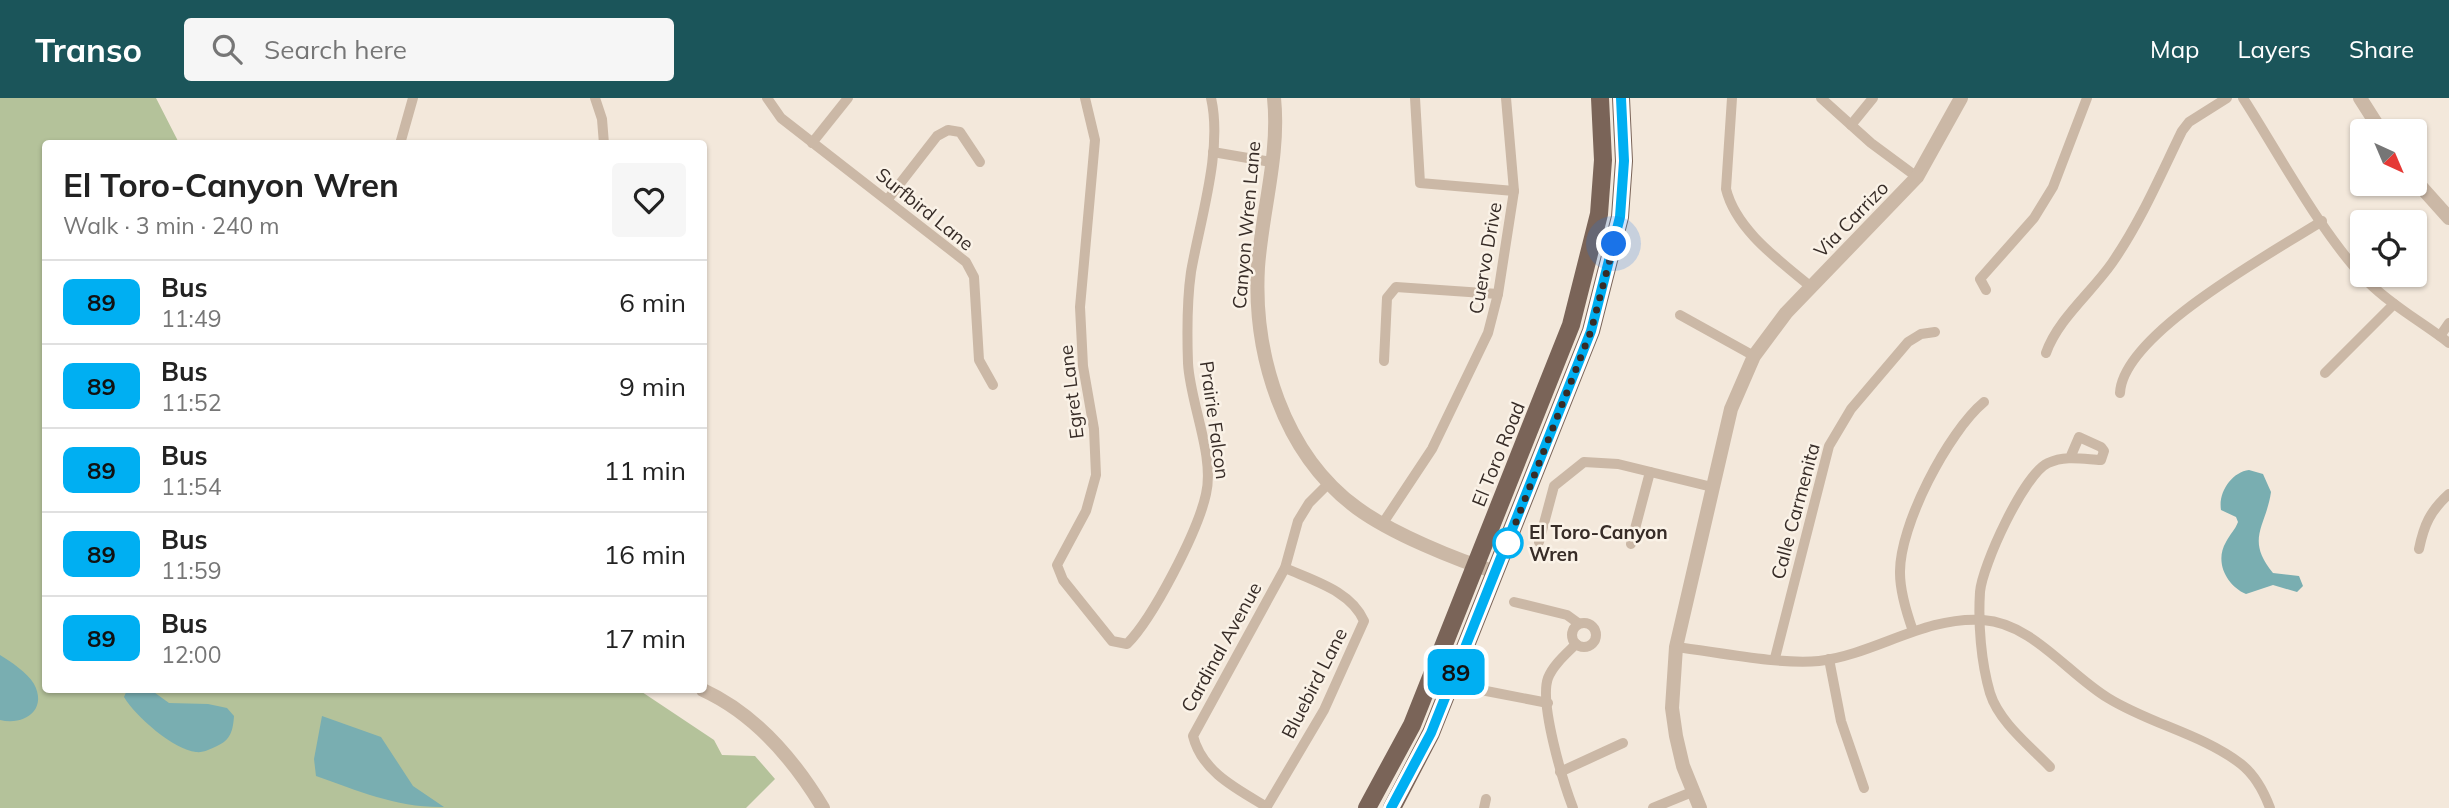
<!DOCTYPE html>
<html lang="en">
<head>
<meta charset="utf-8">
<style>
  :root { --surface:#fff; --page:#f6f6f6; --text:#222; --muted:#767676; --line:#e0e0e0; --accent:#1b555a }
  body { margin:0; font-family:Mulish,sans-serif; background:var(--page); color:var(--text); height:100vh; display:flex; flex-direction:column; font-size:26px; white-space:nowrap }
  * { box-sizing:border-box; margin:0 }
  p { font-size:23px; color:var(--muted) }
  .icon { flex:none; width:38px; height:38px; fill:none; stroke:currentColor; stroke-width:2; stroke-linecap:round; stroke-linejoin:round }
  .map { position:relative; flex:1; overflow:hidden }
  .details { position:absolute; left:42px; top:42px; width:665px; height:553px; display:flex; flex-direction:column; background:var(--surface); border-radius:7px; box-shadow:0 2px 5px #0004 }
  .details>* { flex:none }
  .badge { padding:0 14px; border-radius:10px; font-size:24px; line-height:46px }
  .needle { width:46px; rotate:136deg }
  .fabs { position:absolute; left:2350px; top:21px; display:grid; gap:14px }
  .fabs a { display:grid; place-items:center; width:77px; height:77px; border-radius:7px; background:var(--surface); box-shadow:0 2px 5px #0004; font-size:35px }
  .you { position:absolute; width:35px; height:35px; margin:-18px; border:5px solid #fff; border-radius:50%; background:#1a73e8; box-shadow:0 0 0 10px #1a73e833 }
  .map>.badge { position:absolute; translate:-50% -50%; box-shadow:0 0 0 4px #fff }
  .round { display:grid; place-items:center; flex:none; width:74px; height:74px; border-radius:7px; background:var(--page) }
  .headline { display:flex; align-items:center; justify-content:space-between; height:119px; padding:0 21px }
  h1 { font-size:33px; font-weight:700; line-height:52px }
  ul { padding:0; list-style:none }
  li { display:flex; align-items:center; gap:21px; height:84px; padding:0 21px; border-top:2px solid var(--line) }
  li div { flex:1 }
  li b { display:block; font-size:26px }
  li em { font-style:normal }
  li .badge { min-width:77px; font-weight:700; text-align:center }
  header { display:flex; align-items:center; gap:42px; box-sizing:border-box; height:98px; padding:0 35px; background:var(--accent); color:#fff }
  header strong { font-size:33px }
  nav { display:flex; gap:38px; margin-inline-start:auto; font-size:24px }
  .search { width:490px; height:63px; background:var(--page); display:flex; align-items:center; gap:18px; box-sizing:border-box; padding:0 24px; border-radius:7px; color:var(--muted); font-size:26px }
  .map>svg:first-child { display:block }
</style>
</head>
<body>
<header>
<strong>Transo</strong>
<div class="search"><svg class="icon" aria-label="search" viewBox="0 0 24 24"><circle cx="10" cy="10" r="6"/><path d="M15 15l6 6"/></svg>Search here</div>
<nav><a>Map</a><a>Layers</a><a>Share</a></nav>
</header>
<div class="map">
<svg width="2449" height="710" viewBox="0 0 2449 710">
  <rect width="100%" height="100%" fill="#f3e8db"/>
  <path fill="#b4c29a" d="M0,0h156l23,45 -133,1v546h593l75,50 8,15 33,1 20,23 -29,29h-746z"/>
  <g fill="#79aeb1">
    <path d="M2249,372l14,4 8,18c-5,35 -26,47 2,81l26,3 4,10 -6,6 -24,-7 -27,9c-19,-8 -32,-32 -20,-52 4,-8 9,-12 12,-20l-2,-5 -15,-7c-3,-18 11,-38 28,-40z"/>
    <path d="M0,557c11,7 27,17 34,29 14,26 -10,42 -34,36z"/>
    <path d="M127,592h24l18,13 39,1 19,4 7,8c-1,14 -3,24 -17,30 -6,3 -14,7 -21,6 -22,-2 -61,-36 -72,-55z"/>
    <path d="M322,618l59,21 32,49 31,21c-47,1 -85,-16 -128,-31l-2,-17z"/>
  </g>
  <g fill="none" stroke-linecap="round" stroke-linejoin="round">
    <g stroke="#cbb8a6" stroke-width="10">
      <path d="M595,0l7,21 2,25"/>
      <path d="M767,0l14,20 185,144 8,15 5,83 14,25"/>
      <path d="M1085,0l10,42 -15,167 3,59 11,63 2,46 -10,36 -29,54 6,15 49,61 15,3c26,-26 71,-113 79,-150 9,-38 -16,-91 -18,-131 -1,-29 -1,-63 3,-91 9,-52 32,-122 20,-174"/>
      <path d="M1415,0l5,85 94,8"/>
      <path d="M1732,0l-6,91c10,41 54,72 85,98"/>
      <path d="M1821,0l50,45 46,34"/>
      <path d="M2243,0c36,56 79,137 124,183 25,25 55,41 82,62"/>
      <path d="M1851,27l22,-27"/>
      <path d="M812,45l36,-45"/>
      <path d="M400,46l13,-46"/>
      <path d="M1213,54l58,10"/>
      <path d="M888,101l49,-63 11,-6 12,2 20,30"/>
      <path d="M1986,192l-6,-11 54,-61 19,-31 34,-89"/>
      <path d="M1680,217l74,41"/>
      <path d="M2440,238l9,-13"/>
      <path d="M2046,255c12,-34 45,-60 66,-90 29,-42 48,-87 70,-132l7,-9 38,-24"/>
      <path d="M1384,263l3,-63 9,-11 102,7"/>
      <path d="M2325,275l69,-69"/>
      <path d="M2120,295c3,-60 154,-141 202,-172"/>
      <path d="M1383,425l49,-74 56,-116 10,-39 16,-103 -8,-93"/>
      <path d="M1539,444l15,-56 30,-24 34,2 94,23"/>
      <path d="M1631,446l19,-72"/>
      <path d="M2419,451c5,-24 11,-38 30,-55"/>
      <path d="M1514,504l53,13 11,8"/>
      <circle cx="1584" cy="537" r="12"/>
      <path d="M1913,533c-6,-17 -13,-39 -13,-58 -1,-47 48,-141 84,-171"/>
      <path d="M1676,549c41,5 104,18 143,14 57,-7 105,-45 164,-41 49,3 85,54 125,78 42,26 94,36 133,66 14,11 23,28 29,44"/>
      <path d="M1775,560l54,-212 22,-37 57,-67 13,-8 14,-2"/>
      <path d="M1829,561l12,62 23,67"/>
      <path d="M1481,592l67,13"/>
      <path d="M2050,669c-20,-21 -51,-45 -60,-74 -9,-31 -12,-69 -10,-101 2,-26 44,-118 68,-129 17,-8 35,-4 53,-3l3,-9 -3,-4 -22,-10 -9,21"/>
      <path d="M1560,674l63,-29"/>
      <path d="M1267,709c-30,-18 -65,-35 -74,-71l92,-168 13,-47 11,-18 21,-21"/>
      <path d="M1266,710l58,-98 40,-89c-13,-30 -50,-40 -79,-53"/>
      <path d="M1484,710l2,-9"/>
      <path d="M1573,710c-10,-26 -34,-105 -25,-130 5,-13 18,-24 28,-34"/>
      <path d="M1653,710l39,-16"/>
    </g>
    <g stroke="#cbb8a6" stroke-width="14">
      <path d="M1274,0c6,56 -12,113 -16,169 -5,87 25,187 99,241 34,25 99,52 139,64"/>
      <path d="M2360,0l21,33"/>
      <path d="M2415,82l34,38"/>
      <path d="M703,592c52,24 90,68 120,118"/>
      <path d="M1700,710l-17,-42 -7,-30 -4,-28 4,-61 55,-238 23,-53 32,-43 131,-136 44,-79"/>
    </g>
    <g stroke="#7a6458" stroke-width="18">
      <path d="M1367,710l45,-83 159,-400 28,-111 4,-54 -3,-62"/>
      <path d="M1392,710l39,-75 160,-402 29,-114 4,-56 -3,-63"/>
    </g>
  </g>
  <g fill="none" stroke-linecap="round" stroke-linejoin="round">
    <g stroke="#fff" stroke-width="16">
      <path id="line" d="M1391,710l40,-75 160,-402 29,-114 4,-56 -3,-63"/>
    </g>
    <use href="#line" stroke="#00aff2" stroke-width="10"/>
    <path stroke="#372c27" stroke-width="7" stroke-dasharray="0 12.6" d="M1508,445l-3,7 86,-219 23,-87"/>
  </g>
  <circle fill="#fff" stroke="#00aff2" stroke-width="3.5" cx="1508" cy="445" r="14"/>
  <g text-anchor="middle" stroke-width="5" stroke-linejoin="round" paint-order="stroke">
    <g font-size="19" fill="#372c27" stroke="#faf2e7">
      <text transform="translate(925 111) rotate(39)" y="7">Surfbird Lane</text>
      <text transform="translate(1851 121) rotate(-46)" y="7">Via Carrizo</text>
      <text transform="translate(1246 127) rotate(-85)" y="7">Canyon Wren Lane</text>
      <text transform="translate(1485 160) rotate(-80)" y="7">Cuervo Drive</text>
      <text transform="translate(1071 294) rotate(-97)" y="7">Egret Lane</text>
      <text transform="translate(1215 322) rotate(82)" y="7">Prairie Falcon</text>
      <text transform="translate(1498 356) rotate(-68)" y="7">El Toro Road</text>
      <text transform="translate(1795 413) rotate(-75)" y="7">Calle Carmenita</text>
      <text transform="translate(1221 549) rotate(-61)" y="7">Cardinal Avenue</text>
      <text transform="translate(1314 585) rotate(-63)" y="7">Bluebird Lane</text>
    </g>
    <g font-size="19" font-weight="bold" fill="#372c27" stroke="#faf2e7" text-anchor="start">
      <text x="1529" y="441">El Toro-Canyon<tspan x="1529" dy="22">Wren</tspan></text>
    </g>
  </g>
</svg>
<div class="fabs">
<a><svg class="needle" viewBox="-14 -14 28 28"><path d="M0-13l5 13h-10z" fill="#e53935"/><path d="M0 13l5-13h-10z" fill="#767676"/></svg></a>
<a><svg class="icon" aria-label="locate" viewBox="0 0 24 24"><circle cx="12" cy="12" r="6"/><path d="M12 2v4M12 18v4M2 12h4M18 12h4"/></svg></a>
</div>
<div class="you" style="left:1614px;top:146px"></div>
<b class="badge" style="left:1456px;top:574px;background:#00aff2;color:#111">89</b>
<section class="details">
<div class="headline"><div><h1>El Toro-Canyon Wren</h1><p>Walk · 3 min · 240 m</p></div><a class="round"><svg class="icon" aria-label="heart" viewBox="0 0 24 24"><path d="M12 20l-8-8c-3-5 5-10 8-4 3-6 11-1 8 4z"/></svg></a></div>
<ul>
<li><span class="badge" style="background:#00aff2;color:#111">89</span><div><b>Bus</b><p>11:49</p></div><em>6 min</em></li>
<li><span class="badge" style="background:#00aff2;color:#111">89</span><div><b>Bus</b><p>11:52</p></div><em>9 min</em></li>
<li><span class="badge" style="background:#00aff2;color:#111">89</span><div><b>Bus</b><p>11:54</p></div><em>11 min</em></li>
<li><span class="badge" style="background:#00aff2;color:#111">89</span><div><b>Bus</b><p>11:59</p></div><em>16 min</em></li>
<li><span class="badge" style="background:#00aff2;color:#111">89</span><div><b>Bus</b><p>12:00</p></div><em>17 min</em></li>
</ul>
</section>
</div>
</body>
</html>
